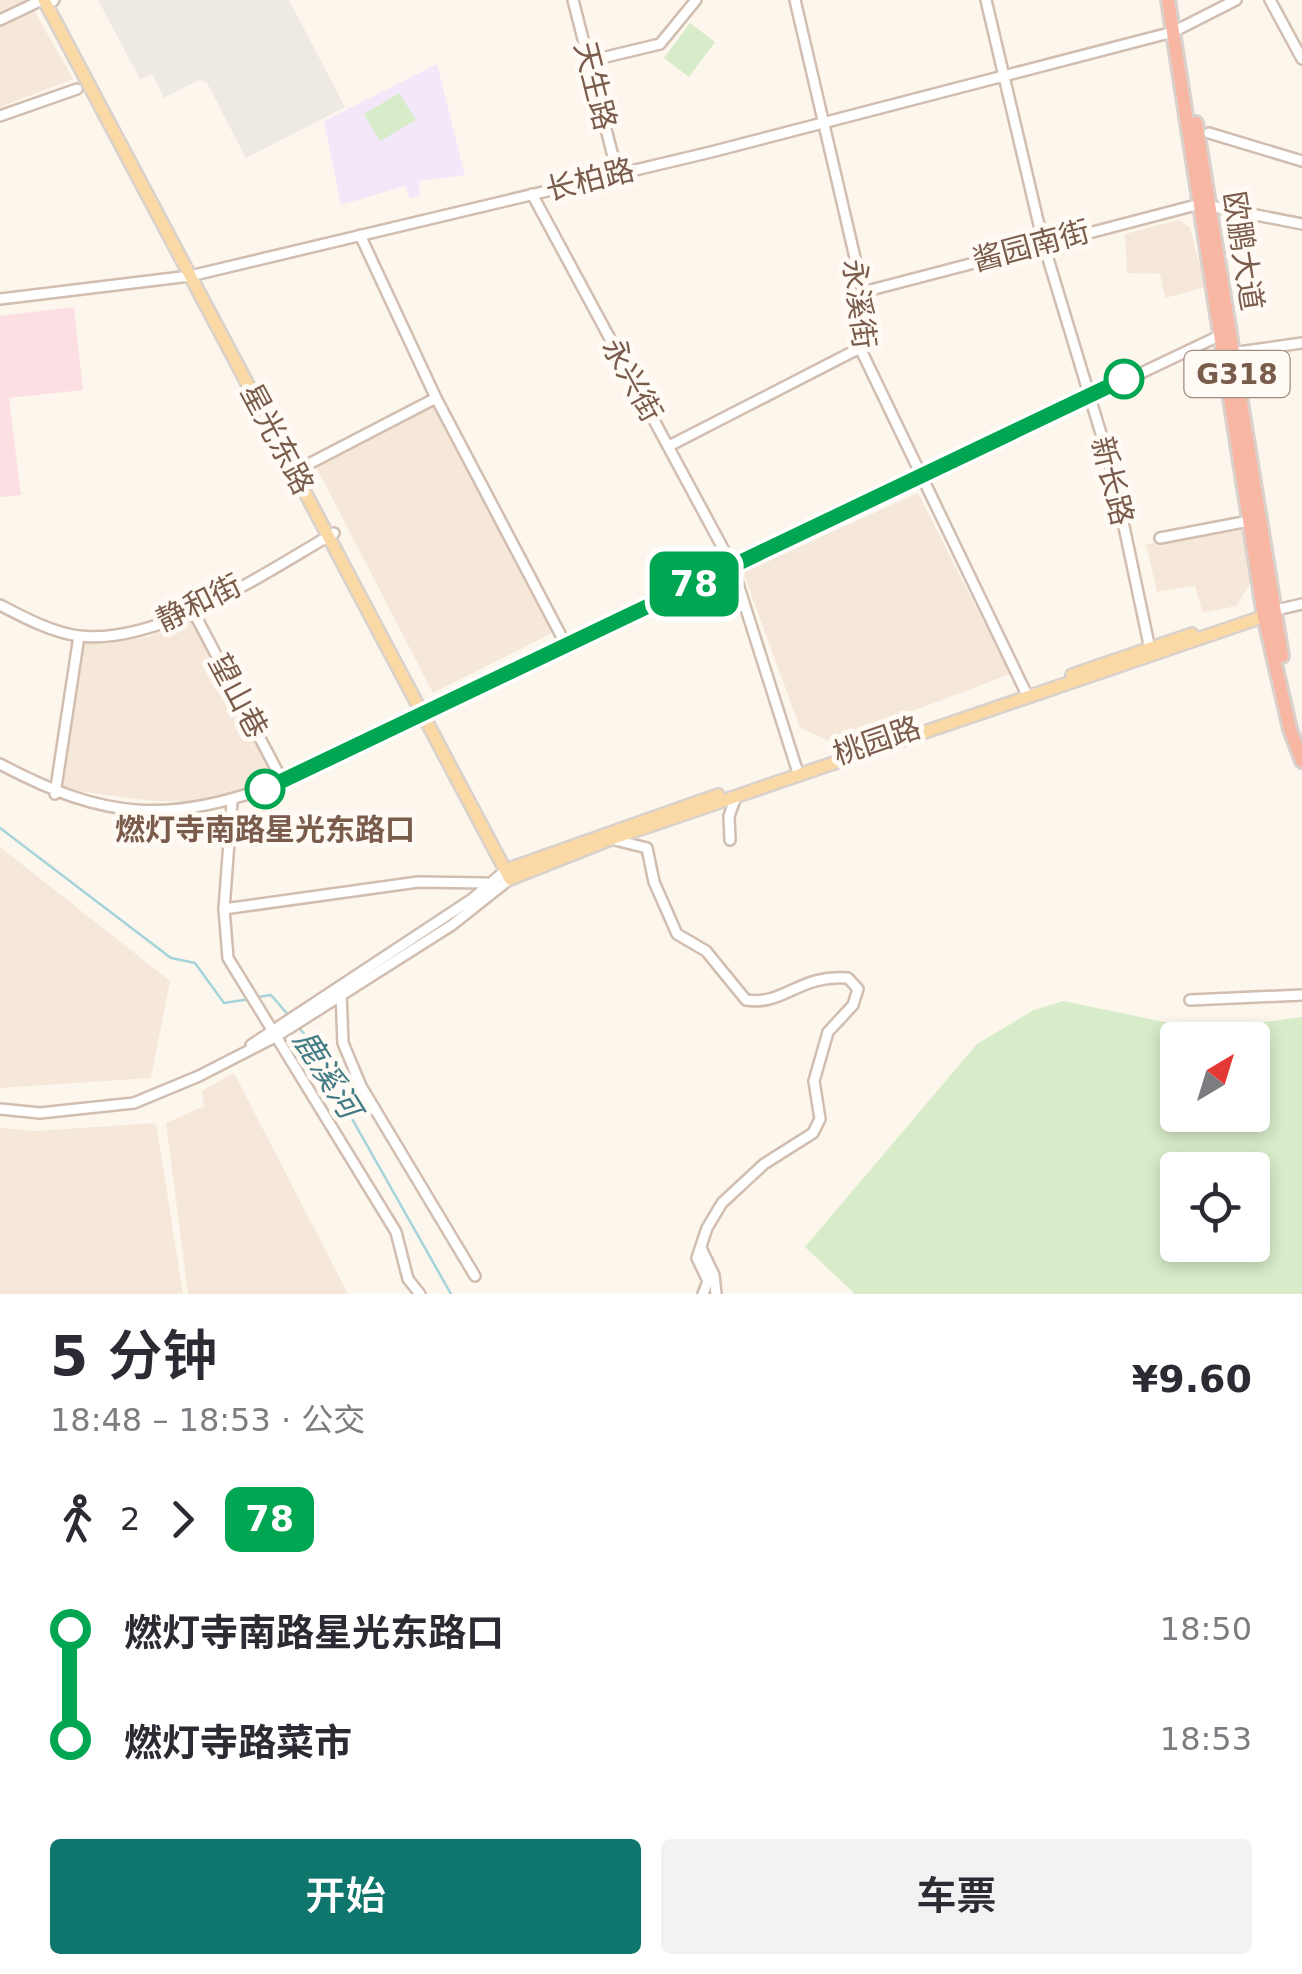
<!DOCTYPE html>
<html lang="zh">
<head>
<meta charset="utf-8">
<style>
  :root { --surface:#fff; --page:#f2f2f3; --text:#2b2b33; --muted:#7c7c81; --accent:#0f766e }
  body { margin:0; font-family:"DejaVu Sans","Noto Sans SC",sans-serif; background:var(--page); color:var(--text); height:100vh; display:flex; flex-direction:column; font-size:38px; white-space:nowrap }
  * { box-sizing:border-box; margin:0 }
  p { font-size:32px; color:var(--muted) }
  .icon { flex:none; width:55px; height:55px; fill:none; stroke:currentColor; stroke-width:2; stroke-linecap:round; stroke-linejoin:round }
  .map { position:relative; height:1294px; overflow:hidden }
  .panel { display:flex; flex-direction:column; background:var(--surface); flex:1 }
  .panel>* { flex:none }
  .badge { padding:0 20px; border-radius:15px; font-size:35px; line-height:65px }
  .needle { width:65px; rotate:38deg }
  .buttons { position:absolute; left:1160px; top:1022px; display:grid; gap:20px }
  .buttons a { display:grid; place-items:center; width:110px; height:110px; border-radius:10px; background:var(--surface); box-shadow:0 5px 15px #0003; font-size:50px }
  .map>.badge { position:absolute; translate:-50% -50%; box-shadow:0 0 0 5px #fff }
  .legs { display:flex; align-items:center; gap:15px; height:110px; padding:0 50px; font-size:32px }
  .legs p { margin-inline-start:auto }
  .overview { display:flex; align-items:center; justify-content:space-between; height:170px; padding:0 50px }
  h1 { font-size:55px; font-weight:600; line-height:75px }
  .primary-button { display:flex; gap:20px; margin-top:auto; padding:20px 50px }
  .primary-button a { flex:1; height:115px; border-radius:10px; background:var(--accent); color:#fff; font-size:40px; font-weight:600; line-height:115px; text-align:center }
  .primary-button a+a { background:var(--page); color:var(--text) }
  ul { padding:0 50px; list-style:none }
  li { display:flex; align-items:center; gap:35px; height:110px; font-size:38px }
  li i { display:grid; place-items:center; width:15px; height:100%; margin:0 12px; background:currentColor }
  li i::after { content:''; width:25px; height:25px; margin:-12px; border:8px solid; border-radius:50%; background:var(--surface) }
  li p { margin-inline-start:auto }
  li:first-child i { background:linear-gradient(#0000 50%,currentColor 0) }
  li:last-child i { background:linear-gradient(currentColor 50%,#0000 0) }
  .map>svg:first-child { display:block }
</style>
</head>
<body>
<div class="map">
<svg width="1302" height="1294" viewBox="0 0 1302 1294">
  <rect width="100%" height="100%" fill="#fdf6ec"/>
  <g fill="#f5e8da">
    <path d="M0,0h28l45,79 -73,28z"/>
    <path d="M1179,220l11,8 16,59 -41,11 -5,-24 -33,-1 -2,-39z"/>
    <path d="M435,395l119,237 -121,61 -118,-228z"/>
    <path d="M918,493l92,181 -178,68 -32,-14 -57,-156z"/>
    <path d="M1245,530l8,49 -17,27 -33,7 -8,-27 -38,6 -11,-48z"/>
    <path d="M193,617l80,154 -20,17 -37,13h-64l-89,-12 20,-147 65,-5z"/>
    <path d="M0,847l170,134 -19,97 -151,10z"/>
    <path d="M234,1073l110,213 4,8h-160l-22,-171 38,-17 -2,-15z"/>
    <path d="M156,1123l27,171h-183v-166l36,3z"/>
  </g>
  <path fill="#efe9e4" d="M98,0h191l56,107 -99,51 -39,-75 -8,-3 -35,18 -12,-24 -12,5z"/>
  <path fill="#f3e8fa" d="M437,64l28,111 -46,6 1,15 -10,3 -5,-13 -64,19 -17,-84z"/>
  <path fill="#fbdfe3" d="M74,307l9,83 -74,8 12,97 -21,2v-181z"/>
  <g fill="#d8ecc9" fill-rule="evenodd">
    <path d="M690,23l25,19 -26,35 -25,-19z"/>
    <path d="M399,93l17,27 -36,21 -16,-27z"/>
    <path d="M1063,1001l140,29 99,-13v277h-447l-50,-47 172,-203 57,-34zM1252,1040v75h-74v-75zM1252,1170v75h-74v-75z"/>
  </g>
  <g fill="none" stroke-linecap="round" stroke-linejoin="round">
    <g stroke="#a5d3da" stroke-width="2.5">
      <path d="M0,828l171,130 24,5 29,40 26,-4"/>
      <path d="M258,997l13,-2 19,22"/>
      <path d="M298,1027l21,23 32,67 100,177"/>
    </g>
    <g stroke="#d1beb0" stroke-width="14">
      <g id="minor">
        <path d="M573,0l44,172"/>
        <path d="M795,0l68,292 -3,56 168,349"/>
        <path d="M986,0l57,242 69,228 39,184"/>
        <path d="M1270,0l32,59"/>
        <path d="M53,1l1,-1"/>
        <path d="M0,20l42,-20"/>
        <path d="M589,61l71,-17 36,-44"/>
        <path d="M0,116l77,-27"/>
        <path d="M1209,133l93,28"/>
        <path d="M532,194l200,371 67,211"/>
        <path d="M360,235l76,163 130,247"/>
        <path d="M863,292l337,-88 102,20"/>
        <path d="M0,299l190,-23 521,-124 462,-120 63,-32"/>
        <path d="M1231,353l71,-10"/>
        <path d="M669,446l191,-98"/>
        <path d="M301,468l135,-70"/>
        <path d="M1160,538l89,-17"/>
        <path d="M0,605c23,12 53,28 79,31 81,9 187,-64 255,-103"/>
        <path d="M192,609l91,173"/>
        <path d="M1272,611l30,-7"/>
        <path d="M0,764c107,57 170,60 283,18l940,-448"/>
        <path d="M55,794l24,-158"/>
        <path d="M232,802l-8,107 4,49 168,274 12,47 12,15"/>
        <path d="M611,839l36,9 7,34 23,52 29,17 40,49c38,6 53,-26 102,-22l10,11 -5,16 -25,27 -14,49 6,38 -7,14 -49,31 -42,39 -15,25 -10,30 11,23 -5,13"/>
        <path d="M730,840l-1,-24 7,-19"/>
        <path d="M224,909l194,-27 68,1"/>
        <path d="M341,993l2,50 18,43 114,190"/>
        <path d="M1190,1000l112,-5"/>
        <path d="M251,1045l221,-146 34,-29"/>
        <path d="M0,1109l40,4 94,-10 65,-27 78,-40 175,-111 58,-46"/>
        <path d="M701,1248l13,27 2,19"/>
      </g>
    </g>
    <g stroke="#dad1cd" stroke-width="16">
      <g id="major">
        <path d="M44,0l466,879 101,-40 660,-225"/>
        <path d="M1072,675l120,-41"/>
        <path d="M506,870l212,-75"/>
      </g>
    </g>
    <g stroke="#dad1cd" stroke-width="18">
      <g id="highway">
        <path d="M1168,0l96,616 26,113 12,32"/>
        <path d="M1196,123l86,533"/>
      </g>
    </g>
    <use href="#minor" stroke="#fff" stroke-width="9"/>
    <use href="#major" stroke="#fbd9a5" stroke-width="11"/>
    <use href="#highway" stroke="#f7b7a3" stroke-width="12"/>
  </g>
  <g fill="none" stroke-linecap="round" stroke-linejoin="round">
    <g stroke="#fff" stroke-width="22">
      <path id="line-1" d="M265,789l859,-410"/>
    </g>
    <use href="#line-1" stroke="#00a651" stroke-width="15"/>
  </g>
  <g fill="#fff" stroke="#00a651" stroke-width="5">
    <circle cx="1124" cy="379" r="18"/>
    <circle cx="265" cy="789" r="18"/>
  </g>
  <g text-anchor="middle" stroke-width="10" stroke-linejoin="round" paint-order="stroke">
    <rect fill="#fffaf3" stroke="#a28b7f" stroke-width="2.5" x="1184.5" y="351" width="105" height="46" rx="8"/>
    <g font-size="28" font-weight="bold" fill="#7a5c4d">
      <text x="1237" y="384">G318</text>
    </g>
    <g font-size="30" fill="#7a5c4d" stroke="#fffaf3">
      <text transform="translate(595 86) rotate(76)" y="10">天生路</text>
      <text transform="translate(590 180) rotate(-14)" y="10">长柏路</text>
      <text transform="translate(1031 246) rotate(-15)" y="10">酱园南街</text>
      <text transform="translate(1243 251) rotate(81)" y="10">欧鹏大道</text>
      <text transform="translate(859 304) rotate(83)" y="10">永溪街</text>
      <text transform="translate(632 380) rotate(61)" y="10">永兴街</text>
      <text transform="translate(277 439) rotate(62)" y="10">星光东路</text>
      <text transform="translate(1112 481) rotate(76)" y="10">新长路</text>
      <text transform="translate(199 603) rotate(-26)" y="10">静和街</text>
      <text transform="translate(238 696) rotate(62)" y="10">望山巷</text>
      <text transform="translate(877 741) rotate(-19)" y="10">桃园路</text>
    </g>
    <g font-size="30" font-weight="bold" fill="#7a5c4d" stroke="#fffaf3">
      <text x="265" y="840">燃灯寺南路星光东路口</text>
    </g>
    <g font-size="32" font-style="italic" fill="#437c86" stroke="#fffaf3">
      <text transform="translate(327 1074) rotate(58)" y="11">鹿溪河</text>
    </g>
  </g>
</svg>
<div class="buttons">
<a><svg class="needle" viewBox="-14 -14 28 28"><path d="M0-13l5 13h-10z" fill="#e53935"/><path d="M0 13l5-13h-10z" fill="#7c7c81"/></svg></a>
<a><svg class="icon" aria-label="locate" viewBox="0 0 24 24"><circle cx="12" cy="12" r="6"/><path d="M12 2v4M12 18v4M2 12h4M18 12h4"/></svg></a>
</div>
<b class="badge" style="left:694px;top:584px;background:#00a651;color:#fff">78</b>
</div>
<section class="panel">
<div class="overview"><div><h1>5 分钟</h1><p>18:48 – 18:53 · 公交</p></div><b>¥9.60</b></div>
<div class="legs"><svg class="icon" aria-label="walk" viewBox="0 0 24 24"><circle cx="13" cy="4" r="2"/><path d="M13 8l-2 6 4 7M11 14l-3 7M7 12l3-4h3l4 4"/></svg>2<svg class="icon" aria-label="forward" viewBox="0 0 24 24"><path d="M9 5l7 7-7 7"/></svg><b class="badge" style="background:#00a651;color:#fff">78</b></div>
<ul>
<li><i style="color:#00a651"></i><b>燃灯寺南路星光东路口</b><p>18:50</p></li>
<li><i style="color:#00a651"></i><b>燃灯寺路菜市</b><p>18:53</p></li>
</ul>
<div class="primary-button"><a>开始</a><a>车票</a></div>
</section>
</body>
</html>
